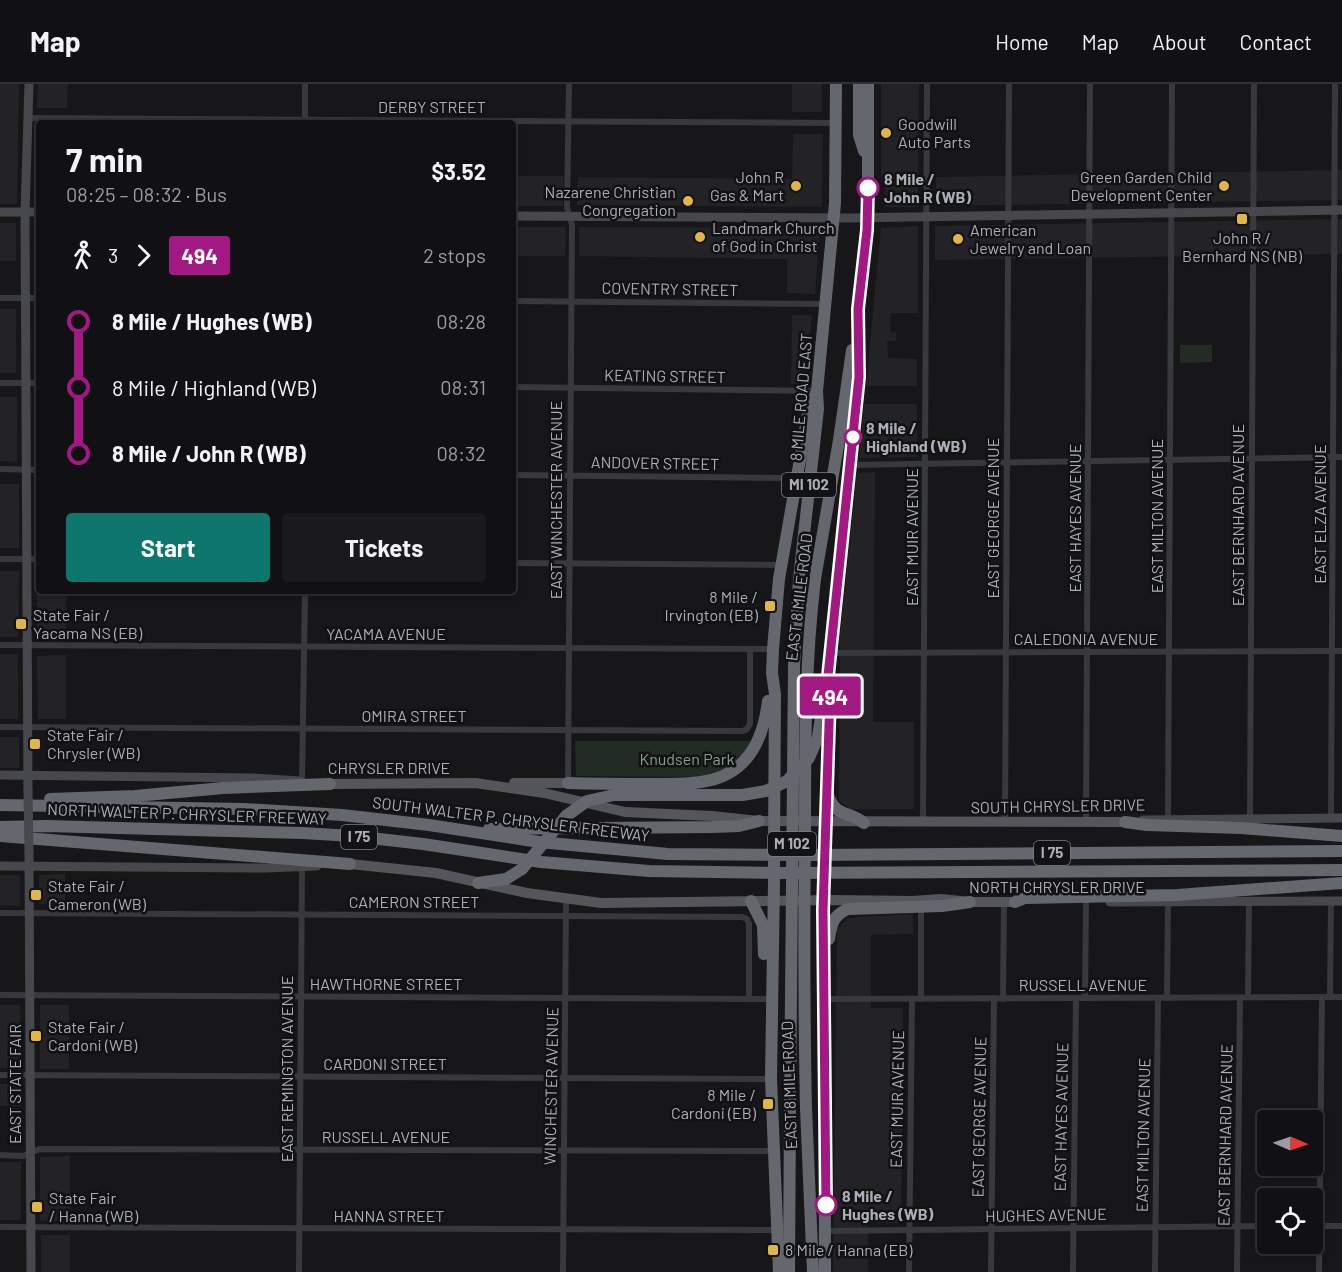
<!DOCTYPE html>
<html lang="en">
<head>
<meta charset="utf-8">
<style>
  :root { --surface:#111113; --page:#1a1a1c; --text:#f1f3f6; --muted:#9c9da0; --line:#303133; --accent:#0f766e }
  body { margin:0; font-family:Barlow,sans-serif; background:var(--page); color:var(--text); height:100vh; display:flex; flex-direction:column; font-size:22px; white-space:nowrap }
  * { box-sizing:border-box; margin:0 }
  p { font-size:20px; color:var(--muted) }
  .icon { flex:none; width:33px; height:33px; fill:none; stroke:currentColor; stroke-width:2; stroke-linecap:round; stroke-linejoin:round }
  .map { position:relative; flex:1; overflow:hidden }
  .drawer { position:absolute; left:36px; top:36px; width:480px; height:474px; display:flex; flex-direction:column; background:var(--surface); border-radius:6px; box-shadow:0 3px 9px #0003,0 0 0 2px var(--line) }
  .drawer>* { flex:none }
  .badge { padding:0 12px; border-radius:4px; font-size:21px; line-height:39px }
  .needle { width:39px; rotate:92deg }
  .buttons { position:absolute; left:1257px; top:1026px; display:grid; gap:12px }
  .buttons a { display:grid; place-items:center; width:66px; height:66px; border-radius:6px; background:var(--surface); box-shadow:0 3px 9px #0003,0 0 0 2px var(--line); font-size:30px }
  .map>.badge { position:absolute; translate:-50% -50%; box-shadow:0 0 0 3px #fff }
  .legs { display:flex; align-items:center; gap:9px; height:66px; padding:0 30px; font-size:20px }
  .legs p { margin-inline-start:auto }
  .summary { display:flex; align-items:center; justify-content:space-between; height:102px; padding:0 30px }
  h1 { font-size:33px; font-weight:700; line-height:45px }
  .button { display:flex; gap:12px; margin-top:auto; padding:12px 30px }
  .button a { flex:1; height:69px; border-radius:6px; background:var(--accent); color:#fff; font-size:24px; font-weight:700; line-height:69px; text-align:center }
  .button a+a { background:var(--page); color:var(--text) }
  ul { padding:0 30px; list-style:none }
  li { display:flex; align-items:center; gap:21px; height:66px; font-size:22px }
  li i { display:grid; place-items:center; width:9px; height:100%; margin:0 8px; background:currentColor }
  li i::after { content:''; width:15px; height:15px; margin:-8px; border:4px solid; border-radius:50%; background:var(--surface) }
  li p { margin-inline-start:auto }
  li:first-child i { background:linear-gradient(#0000 50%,currentColor 0) }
  li:last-child i { background:linear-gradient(currentColor 50%,#0000 0) }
  header { display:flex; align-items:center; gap:36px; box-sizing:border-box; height:84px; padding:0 30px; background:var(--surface); border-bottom:2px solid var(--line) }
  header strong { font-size:28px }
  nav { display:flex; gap:33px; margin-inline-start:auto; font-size:21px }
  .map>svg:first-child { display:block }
</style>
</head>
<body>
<header>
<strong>Map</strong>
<nav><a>Home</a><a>Map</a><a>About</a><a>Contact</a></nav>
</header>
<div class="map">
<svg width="1342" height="1188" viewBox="0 0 1342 1188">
  <rect width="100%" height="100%" fill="#171719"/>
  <g fill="#232326">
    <path d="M0,0h19l-2,120h-17z"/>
    <path d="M38,0h30l-1,24h-30z"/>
    <rect x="792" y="0" width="30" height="28"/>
    <path d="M881,0h38l-1,123h-33v-31h-4z"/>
    <path d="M793,50h30l-1,73 -245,-2 1,-28 214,2z"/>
    <path d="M1342,86v30l-406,6v-29z"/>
    <rect x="513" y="92" width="50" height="30"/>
    <path d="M1342,135v35l-407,6v-34z"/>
    <rect x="0" y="139" width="16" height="38"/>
    <rect x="35" y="139" width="4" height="65"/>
    <path d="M918,142v87h-27l-1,19h6v9h-9l1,17 29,1v27h-51l15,-158z"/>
    <path d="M513,143h53l-1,29h-52z"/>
    <path d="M579,143l241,1 -5,66 -28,-1v-34l-208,-3z"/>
    <rect x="0" y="225" width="16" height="64"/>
    <rect x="36" y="226" width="3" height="65"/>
    <path d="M792,231h20l-7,70 -14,-1z"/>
    <path d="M0,313h17v65l-17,-1z"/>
    <path d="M864,320h53v53l-58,1z"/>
    <path d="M875,388l-2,250h41v87h-63l-12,-8 1,-165 17,-163z"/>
    <rect x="0" y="400" width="19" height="64"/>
    <path d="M0,487h19l-1,66h-18z"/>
    <path d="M37,487h2v20h27v46h-29z"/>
    <rect x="0" y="570" width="18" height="65"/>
    <path d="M66,571v64h-28l-1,-63z"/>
    <rect x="0" y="653" width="19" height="31"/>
    <path d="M65,790v30h-26v-29z"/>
    <path d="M0,791h20v31l-20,-1z"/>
    <path d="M913,830v20l-42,1v73h32l-2,215h-33v49h-35l4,-343 10,-10 9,-2z"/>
    <path d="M0,921h20l1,63h-21z"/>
    <rect x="40" y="921" width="29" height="64"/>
    <rect x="0" y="1000" width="21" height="22"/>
    <path d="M70,1072v65h-30v-64z"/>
    <rect x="0" y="1078" width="21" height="58"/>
    <rect x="41" y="1151" width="29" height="37"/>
  </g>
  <g fill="#232b25">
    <path d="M1180,261h32v17l-32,1z"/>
    <path d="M575,657h180l-22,24 -25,10 -12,2 -120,-1z"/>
  </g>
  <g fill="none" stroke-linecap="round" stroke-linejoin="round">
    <g stroke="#38393d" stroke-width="6">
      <path d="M28,34l808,5"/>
      <path d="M305,38v-38"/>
      <path d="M0,214h39"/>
      <path d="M513,217l313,3"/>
      <path d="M0,299h39"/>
      <path d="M513,303l304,4"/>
      <path d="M850,381l492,-8"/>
      <path d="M0,385l39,1"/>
      <path d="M513,391l284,3"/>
      <path d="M0,475h39"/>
      <path d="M513,479l269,2"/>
      <path d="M0,561l773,4"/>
      <path d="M830,569l512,-2"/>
      <path d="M0,643l743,4 4,-2 3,-5v-75"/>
      <path d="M302,697l3,-190"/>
      <path d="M568,699l4,-558 -5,-17 2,-124"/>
      <path d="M1331,734l4,-734"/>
      <path d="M1168,735l4,-735"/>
      <path d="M1250,735l4,-735"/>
      <path d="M923,738l4,-738"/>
      <path d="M1005,738l4,-738"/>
      <path d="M1086,738l4,-738"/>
      <path d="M921,822v93"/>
      <path d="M0,829l742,4 5,2 2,5v75"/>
      <path d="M0,911l771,4"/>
      <path d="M1248,913l1,-96"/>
      <path d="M1330,913l1,-96"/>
      <path d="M1085,914l1,-96"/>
      <path d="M1167,914l1,-96"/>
      <path d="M825,915l517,-2"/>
      <path d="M1003,915l1,-97"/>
      <path d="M0,991l771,4"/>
      <path d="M0,1071l23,1 17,-7 734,2"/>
      <path d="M1312,1142h30"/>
      <path d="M0,1143l777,3"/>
      <path d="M826,1147l442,-5"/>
      <path d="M299,1188l3,-405"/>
      <path d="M563,1188l3,-372"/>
      <path d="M909,1188l3,-273"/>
      <path d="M991,1188l3,-274"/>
      <path d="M1073,1188l3,-274"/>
      <path d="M1155,1188l3,-274"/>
      <path d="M1237,1188l3,-274"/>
      <path d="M1319,1188l3,-275"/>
    </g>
    <g stroke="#47484d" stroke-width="9">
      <path d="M0,128h39"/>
      <path d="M513,132l337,2 492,-8"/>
      <path d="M0,691l252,3 48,3"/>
      <path d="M28,707l-3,-579 4,-128"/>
      <path d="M1143,736l199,-2"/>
      <path d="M29,768l2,420"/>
      <path d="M0,782l266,2 51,-2"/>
      <path d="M1110,818l232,-1"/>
    </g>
    <g stroke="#55565c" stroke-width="10">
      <path d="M514,699h54"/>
      <path d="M330,700l145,-1 69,10 81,19 87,4 47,5 366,1"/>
      <path d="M350,780l86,9 91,20 74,10 231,-3 81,1 28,-2 29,3h45"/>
    </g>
    <g stroke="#65676e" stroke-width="12">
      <path d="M859,0v51l5,16"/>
      <path d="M857,234l11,-100v-134"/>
      <path d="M799,495l19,-170 -1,-18 18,-188 1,-119"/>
      <path d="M815,495l24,-139 13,-90"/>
      <path d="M568,699c30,1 61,1 92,1 13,0 28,0 41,-2 45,-6 62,-40 67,-81"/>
      <path d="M828,711c8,23 20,15 36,28"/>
      <path d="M50,715l85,-3 88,-8 107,-4"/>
      <path d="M0,721l244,4 98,6 87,10 110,17 129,12 140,1 534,-4"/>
      <path d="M566,732l21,-15 27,-6h128l24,-4 21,-10 22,-23 9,-21 5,-33"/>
      <path d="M1125,738l22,3 94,3 101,8"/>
      <path d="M0,743l46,-1 256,7 51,3 70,8 118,18 108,9 136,2 557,-3"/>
      <path d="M489,745l224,-2 26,-1 20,-5"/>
      <path d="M0,752l350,28"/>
      <path d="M774,761l1,-151 -3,-21 1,-24 6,-70 30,-171 8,-16"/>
      <path d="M824,761l6,-150 -2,-19 31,-299 -1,-68"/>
      <path d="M774,798l-3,197 8,193"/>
      <path d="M478,799l28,-4 16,-10"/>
      <path d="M824,804l1,384"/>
      <path d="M751,817l12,24 1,29"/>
      <path d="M1015,818l10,-4 152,-3 165,-12"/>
      <path d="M829,855c2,-14 4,-24 19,-30l94,-3 28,-4"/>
      <path d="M806,1024l7,164"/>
      <path d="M789,1188l1,-164"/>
    </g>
    <path stroke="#47484d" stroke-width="9" d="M28,707l1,61"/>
    <g stroke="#65676e" stroke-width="12">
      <path d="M522,785l44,-53"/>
      <path d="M774,798v-37"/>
      <path d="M824,804v-43"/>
      <path d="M790,1024l4,-442 5,-87"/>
      <path d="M806,1024c-2,-93 -2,-186 -1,-278 0,-84 0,-167 10,-251"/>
    </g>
  </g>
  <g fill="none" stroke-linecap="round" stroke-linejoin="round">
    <g stroke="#fff" stroke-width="14">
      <path id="line-1" d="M826,1121l-3,-295 7,-215 -2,-19 31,-299 -1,-68 9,-79 1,-42"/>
    </g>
    <use href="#line-1" stroke="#a31984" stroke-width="9"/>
  </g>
  <g fill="#e1b646" stroke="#121214" stroke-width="2">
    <circle cx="886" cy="49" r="6"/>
    <circle cx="796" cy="102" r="6"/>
    <circle cx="1224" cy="102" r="6"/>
    <circle cx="688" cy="117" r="6"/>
    <rect x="1236" y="129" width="12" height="12" rx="3"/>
    <circle cx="700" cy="153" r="6"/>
    <circle cx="958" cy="155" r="6"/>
    <rect x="764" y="516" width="12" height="12" rx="3"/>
    <rect x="15" y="534" width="12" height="12" rx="3"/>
    <rect x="29" y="654" width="12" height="12" rx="3"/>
    <rect x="30" y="805" width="12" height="12" rx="3"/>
    <rect x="30" y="946" width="12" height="12" rx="3"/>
    <rect x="762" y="1014" width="12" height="12" rx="3"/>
    <rect x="31" y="1117" width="12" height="12" rx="3"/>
    <rect x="767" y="1160" width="12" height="12" rx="3"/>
  </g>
  <g fill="#fff" stroke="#a31984" stroke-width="3">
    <circle cx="868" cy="104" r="10"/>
    <circle cx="853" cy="353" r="8"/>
    <circle cx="826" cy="1121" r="10"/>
  </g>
  <g text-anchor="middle" stroke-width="5" stroke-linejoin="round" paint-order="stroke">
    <g fill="#121214" stroke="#7c7f86" stroke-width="1.5">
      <rect x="782" y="389" width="54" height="24" rx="4.5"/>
      <rect x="341" y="741" width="36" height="24" rx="4.5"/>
      <rect x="768" y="748" width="48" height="24" rx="4.5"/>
      <rect x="1034" y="757" width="36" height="24" rx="4.5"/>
    </g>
    <g font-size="15" font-weight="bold" fill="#aaaeb7">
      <text x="809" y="406">MI 102</text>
      <text x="359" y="758">I 75</text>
      <text x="792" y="765">M 102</text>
      <text x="1052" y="774">I 75</text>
    </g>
    <g font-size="16" fill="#aaaeb7" stroke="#121214">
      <text x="432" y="29">DERBY STREET</text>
      <text transform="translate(670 205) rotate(1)" y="6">COVENTRY STREET</text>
      <text transform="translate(665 292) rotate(1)" y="6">KEATING STREET</text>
      <text transform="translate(801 313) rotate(-85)" y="6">8 MILE ROAD EAST</text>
      <text transform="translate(655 379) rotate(1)" y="6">ANDOVER STREET</text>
      <text transform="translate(556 416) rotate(-90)" y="6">EAST WINCHESTER AVENUE</text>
      <text transform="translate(1320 430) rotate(-90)" y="6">EAST ELZA AVENUE</text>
      <text transform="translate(1238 431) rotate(-90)" y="6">EAST BERNHARD AVENUE</text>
      <text transform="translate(1157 432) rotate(-90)" y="6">EAST MILTON AVENUE</text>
      <text transform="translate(993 434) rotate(-90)" y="6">EAST GEORGE AVENUE</text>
      <text transform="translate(1075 434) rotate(-90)" y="6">EAST HAYES AVENUE</text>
      <text transform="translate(912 453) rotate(-90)" y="6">EAST MUIR AVENUE</text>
      <text transform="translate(799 513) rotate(-83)" y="6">EAST 8 MILE ROAD</text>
      <text x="386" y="556">YACAMA AVENUE</text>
      <text x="1086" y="561">CALEDONIA AVENUE</text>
      <text x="414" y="638">OMIRA STREET</text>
      <text x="389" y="690">CHRYSLER DRIVE</text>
      <text transform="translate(1058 722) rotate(-1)" y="6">SOUTH CHRYSLER DRIVE</text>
      <text transform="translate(187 730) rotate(2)" y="6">NORTH WALTER P. CHRYSLER FREEWAY</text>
      <text transform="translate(511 735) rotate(7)" y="6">SOUTH WALTER P. CHRYSLER FREEWAY</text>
      <text x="1057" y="809">NORTH CHRYSLER DRIVE</text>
      <text x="414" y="824">CAMERON STREET</text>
      <text x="386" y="906">HAWTHORNE STREET</text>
      <text x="1083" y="907">RUSSELL AVENUE</text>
      <text x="385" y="986">CARDONI STREET</text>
      <text transform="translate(287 985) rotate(-90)" y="6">EAST REMINGTON AVENUE</text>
      <text transform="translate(15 1000) rotate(-90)" y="6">EAST STATE FAIR</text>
      <text transform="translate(789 1001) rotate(-92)" y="6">EAST 8 MILE ROAD</text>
      <text transform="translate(551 1002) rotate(-89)" y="6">WINCHESTER AVENUE</text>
      <text transform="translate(897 1015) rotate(-89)" y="6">EAST MUIR AVENUE</text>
      <text transform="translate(979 1033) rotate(-89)" y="6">EAST GEORGE AVENUE</text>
      <text transform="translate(1061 1033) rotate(-89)" y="6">EAST HAYES AVENUE</text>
      <text transform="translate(1143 1051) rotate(-89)" y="6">EAST MILTON AVENUE</text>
      <text transform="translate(1225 1051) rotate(-89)" y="6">EAST BERNHARD AVENUE</text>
      <text x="386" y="1059">RUSSELL AVENUE</text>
      <text transform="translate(1046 1131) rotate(-1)" y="6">HUGHES AVENUE</text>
      <text x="389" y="1138">HANNA STREET</text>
    </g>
    <g font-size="16" fill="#aaaeb7" stroke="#121214" text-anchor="start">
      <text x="898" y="46">Goodwill<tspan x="898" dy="18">Auto Parts</tspan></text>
      <text x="784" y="99" text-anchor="end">John R<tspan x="784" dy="18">Gas &amp; Mart</tspan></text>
      <text x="1212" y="99" text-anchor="end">Green Garden Child<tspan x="1212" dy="18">Development Center</tspan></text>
      <text x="676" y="114" text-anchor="end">Nazarene Christian<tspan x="676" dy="18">Congregation</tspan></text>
      <text x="712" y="150">Landmark Church<tspan x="712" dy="18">of God in Christ</tspan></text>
      <text x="970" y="152">American<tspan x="970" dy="18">Jewelry and Loan</tspan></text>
      <text x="1242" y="160" text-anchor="middle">John R /<tspan x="1242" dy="18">Bernhard NS (NB)</tspan></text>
      <text x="758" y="519" text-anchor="end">8 Mile /<tspan x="758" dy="18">Irvington (EB)</tspan></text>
      <text x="33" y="537">State Fair /<tspan x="33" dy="18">Yacama NS (EB)</tspan></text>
      <text x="47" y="657">State Fair /<tspan x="47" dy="18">Chrysler (WB)</tspan></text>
      <text x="48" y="808">State Fair /<tspan x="48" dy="18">Cameron (WB)</tspan></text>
      <text x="48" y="949">State Fair /<tspan x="48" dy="18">Cardoni (WB)</tspan></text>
      <text x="756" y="1017" text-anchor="end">8 Mile /<tspan x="756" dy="18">Cardoni (EB)</tspan></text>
      <text x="49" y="1120">State Fair<tspan x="49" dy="18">/ Hanna (WB)</tspan></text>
      <text x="785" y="1172">8 Mile / Hanna (EB)</text>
    </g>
    <g font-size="16" font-weight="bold" fill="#aaaeb7" stroke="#121214" text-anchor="start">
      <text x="884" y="101">8 Mile /<tspan x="884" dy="18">John R (WB)</tspan></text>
      <text x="866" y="350">8 Mile /<tspan x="866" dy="18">Highland (WB)</tspan></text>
      <text x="842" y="1118">8 Mile /<tspan x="842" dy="18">Hughes (WB)</tspan></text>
    </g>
    <g font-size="16" fill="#83a187" stroke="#121214">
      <text x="687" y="681">Knudsen Park</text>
    </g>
  </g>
</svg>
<div class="buttons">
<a><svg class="needle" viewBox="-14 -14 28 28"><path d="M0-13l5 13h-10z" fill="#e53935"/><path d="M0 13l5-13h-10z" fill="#9c9da0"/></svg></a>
<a><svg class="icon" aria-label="locate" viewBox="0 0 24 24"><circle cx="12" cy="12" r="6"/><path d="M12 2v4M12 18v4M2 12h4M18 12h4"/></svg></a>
</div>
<b class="badge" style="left:830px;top:612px;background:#a31984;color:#fff">494</b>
<section class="drawer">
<div class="summary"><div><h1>7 min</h1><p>08:25 – 08:32 · Bus</p></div><b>$3.52</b></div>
<div class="legs"><svg class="icon" aria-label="walk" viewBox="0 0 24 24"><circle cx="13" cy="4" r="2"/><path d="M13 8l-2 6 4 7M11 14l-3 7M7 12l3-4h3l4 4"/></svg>3<svg class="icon" aria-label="forward" viewBox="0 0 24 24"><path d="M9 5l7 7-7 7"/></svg><b class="badge" style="background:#a31984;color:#fff">494</b><p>2 stops</p></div>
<ul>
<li><i style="color:#a31984"></i><b>8 Mile / Hughes (WB)</b><p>08:28</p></li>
<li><i style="color:#a31984"></i><span>8 Mile / Highland (WB)</span><p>08:31</p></li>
<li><i style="color:#a31984"></i><b>8 Mile / John R (WB)</b><p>08:32</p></li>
</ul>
<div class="button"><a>Start</a><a>Tickets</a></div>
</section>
</div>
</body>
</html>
